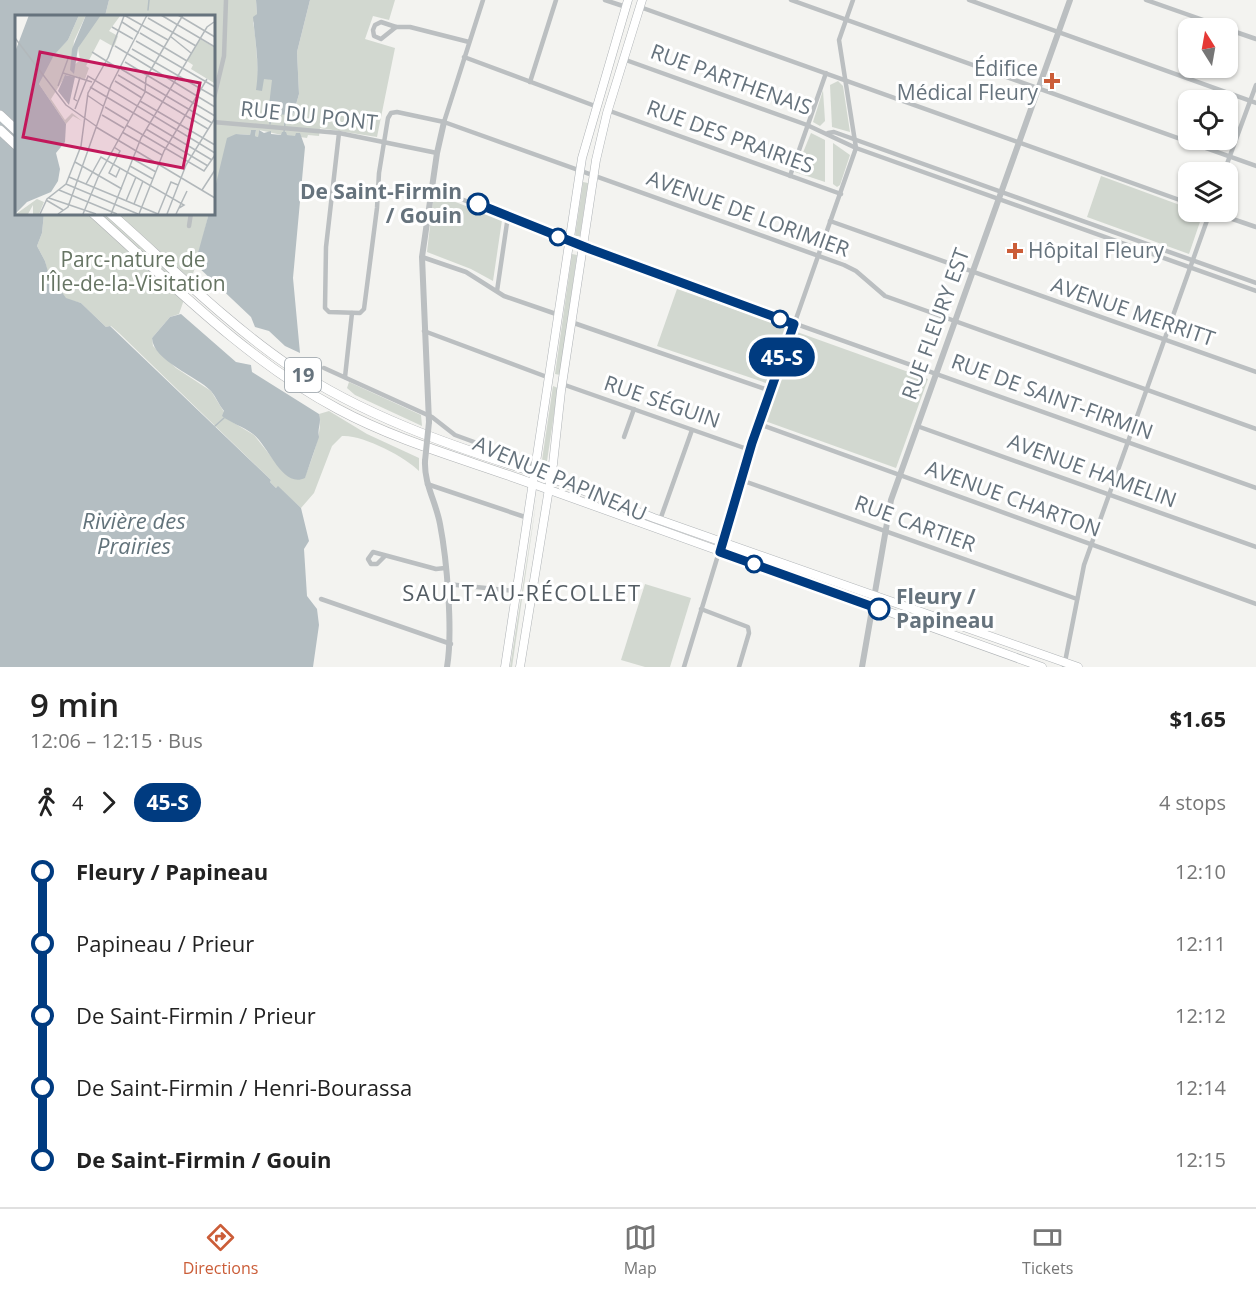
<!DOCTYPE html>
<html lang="en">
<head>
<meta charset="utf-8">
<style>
  :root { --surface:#fff; --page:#f6f6f6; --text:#222; --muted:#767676; --line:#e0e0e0; --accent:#cb5d38 }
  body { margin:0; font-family:"Open Sans",sans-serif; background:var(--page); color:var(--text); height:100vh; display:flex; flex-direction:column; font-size:22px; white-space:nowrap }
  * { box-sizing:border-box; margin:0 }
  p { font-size:20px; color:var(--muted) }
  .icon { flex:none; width:33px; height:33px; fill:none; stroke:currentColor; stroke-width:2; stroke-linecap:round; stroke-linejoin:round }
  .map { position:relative; height:667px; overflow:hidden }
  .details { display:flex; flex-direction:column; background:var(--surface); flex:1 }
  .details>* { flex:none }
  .badge { padding:0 12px; border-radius:20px; font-size:21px; line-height:39px }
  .needle { width:39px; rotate:349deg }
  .buttons { position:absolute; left:1178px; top:18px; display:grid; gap:12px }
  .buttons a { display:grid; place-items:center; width:60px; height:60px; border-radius:12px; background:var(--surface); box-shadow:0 2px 4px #0004; font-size:30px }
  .map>.badge { position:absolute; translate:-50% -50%; box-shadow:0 0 0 3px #fff }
  .legs { display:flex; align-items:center; gap:9px; height:66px; padding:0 30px; font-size:20px }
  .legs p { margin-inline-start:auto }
  .headline { display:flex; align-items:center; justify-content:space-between; height:102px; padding:0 30px }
  h1 { font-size:33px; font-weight:600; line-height:45px }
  ul { padding:0 30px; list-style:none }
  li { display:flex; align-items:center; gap:21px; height:72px; font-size:22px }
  li i { display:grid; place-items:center; width:9px; height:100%; margin:0 8px; background:currentColor }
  li i::after { content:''; width:15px; height:15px; margin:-8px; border:4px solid; border-radius:50%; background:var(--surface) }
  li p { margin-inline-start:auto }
  li:first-child i { background:linear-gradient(#0000 50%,currentColor 0) }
  li:last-child i { background:linear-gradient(currentColor 50%,#0000 0) }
  .menu { display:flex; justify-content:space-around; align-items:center; height:84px; border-top:2px solid var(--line); background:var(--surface); font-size:16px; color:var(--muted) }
  .menu a { display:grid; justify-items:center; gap:3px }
  .menu .on { color:var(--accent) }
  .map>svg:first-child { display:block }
</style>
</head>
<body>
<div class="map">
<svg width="1256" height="667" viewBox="0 0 1256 667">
  <rect width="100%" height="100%" fill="#f3f3f0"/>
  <g fill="#d2d8d0">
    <path d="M109,0h147l1,14 -4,9c2,4 5,46 5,53l14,4 21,35 6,-21 -2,-42 13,-52h85l-6,20 -16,-4 -8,23 30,9 -18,89 -57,-9 -1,8 -11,-1 -1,3 -7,-1v-4l-4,4 -10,-2v-3l-4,3 -23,-5 -1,7 -3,-1 1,-6h-5l-1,5 -14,-1 -11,19 -12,43v-180h-108z"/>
    <path d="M838,81l5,5 7,46 -18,-5 -2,-42z"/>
    <path d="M823,90l2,31 -5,5 -7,-4z"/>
    <path d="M811,133l14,7v42l-30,-10z"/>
    <path d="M833,143l17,12 -10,30 -3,2 -4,-3z"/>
    <path d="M1101,176l87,32v4l15,1 -14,41 -102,-37z"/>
    <path d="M583,182l5,1 -8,53h-5z"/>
    <path d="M440,196l62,24 -9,61 -22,-12 -44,-17 6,-52z"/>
    <path d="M44,213h165l-13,52 -17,49 -9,3 -18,21 1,8 23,22 35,23 18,29 25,15 23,29 18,15 10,-2c6,-15 19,-49 14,-63l10,-3 38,23 52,24v13c-13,-14 -58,-37 -77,-35l-10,10 -18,47 -13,15 -23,-21 -2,1 -6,-6 1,-2 -152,-147 -8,-7 -5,1 -25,-24 -15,-4 -16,-17 -5,-21 -8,-15 5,-13z"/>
    <path d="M572,254l5,1 -17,120 -5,-1z"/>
    <path d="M677,289l108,38 -19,56 -109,-37z"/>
    <path d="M797,332l131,47 -32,89 -131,-47z"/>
    <path d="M349,382l72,33 1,11 -67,-31 -8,-7z"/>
    <path d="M553,386l5,2 -11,73 -5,-1z"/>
    <path d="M537,497l-25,170h-2z"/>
    <path d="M728,546l98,35 -2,4 -98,-35z"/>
    <path d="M645,584l46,14 -21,69h-25l-24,-7z"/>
  </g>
  <g fill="#b4bec2">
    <path d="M0,0h109l-4,16h-89v197h28l-2,20 -5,13 8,15 6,21 10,9 5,7 15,5 25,24 4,-1 161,154 -1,2 6,6 2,-2 23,22 8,33 -5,8 3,47 10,13 2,16 -6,42h-313z"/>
    <path d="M256,0h54l-13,52 2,42 -6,21 -25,-1 4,-34 -8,-1 -2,12 -6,-1c4,-25 -1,-49 -3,-73l4,-3z"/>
    <path d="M251,130h5l-1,6 3,1 1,-7 5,3 7,-2v3l10,1 1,-3h4l1,3 8,1 1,-3h4l5,14 -12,131 7,75 -15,-7 -16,-15 -14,-4 -4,-10 -56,-53 14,-51h4v-17l14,-58 9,-4 14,1z"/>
    <path d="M181,314l55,48 15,3 1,7 67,42c3,9 -2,14 0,23l-14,41c-23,11 -36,-32 -52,-44 -9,-7 -24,-12 -31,-18l2,-5c-5,-6 -8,-14 -13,-20 -14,-15 -58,-30 -59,-53l18,-21z"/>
  </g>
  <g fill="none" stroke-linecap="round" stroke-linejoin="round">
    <g stroke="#b4bec2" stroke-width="1.5">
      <path d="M148,10l1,-10"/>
      <path d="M270,124l1,-10"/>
      <path d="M284,132l2,-17"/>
      <path d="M215,426l9,-8"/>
    </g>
    <g stroke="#afb3b6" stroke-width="9">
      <g id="primary">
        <path d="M535,472l119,46 424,149"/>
        <path d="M533,484l509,183"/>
        <path d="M505,667l77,-509 46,-158"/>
        <path d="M520,667l33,-203 8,-73 35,-231 11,-47 35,-113"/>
      </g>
    </g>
    <g stroke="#afb2b4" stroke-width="10">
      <g id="motorway">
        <path d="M0,115l16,15"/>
        <path d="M0,130l16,15"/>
        <path d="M93,213c77,69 153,147 245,196 61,33 130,51 195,75"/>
        <path d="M110,213c58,51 114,108 178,152 74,50 162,81 247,107"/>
      </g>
    </g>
    <g stroke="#bbbfc1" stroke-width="4.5">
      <path d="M605,0l21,7"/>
      <path d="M791,0l465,166"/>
      <path d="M969,0l287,103"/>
      <path d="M1146,0l80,28"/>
      <path d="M640,7l548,196"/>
      <path d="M381,22l15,5 -15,12 -7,-3 -1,-6 2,-5z"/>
      <path d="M396,27h14l59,15"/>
      <path d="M1227,29l29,10"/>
      <path d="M464,57l131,49"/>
      <path d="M623,59l184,66 49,23 400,143"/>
      <path d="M530,82l26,-82"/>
      <path d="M213,102l11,-46 2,-56"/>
      <path d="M607,110l234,84"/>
      <path d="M213,122l126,11 98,20"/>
      <path d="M444,122l39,-122"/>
      <path d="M339,133l-13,114 -1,61 4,4 31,1 4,-4 13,-101 2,-35 9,-55 3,-5 6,-1 47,10 400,143 12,6 29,25 371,133"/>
      <path d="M828,133l6,-1 422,151"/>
      <path d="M1224,172l32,-87"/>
      <path d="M790,176l36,-103"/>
      <path d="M432,188l252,96 572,204"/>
      <path d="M1212,212l44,15"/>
      <path d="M830,221l426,151"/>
      <path d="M189,226l2,-13"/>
      <path d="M422,257l44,15 38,24 55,19"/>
      <path d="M497,291l11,-75"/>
      <path d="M571,322l200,69"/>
      <path d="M424,331l123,46"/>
      <path d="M324,368l108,49 23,18 74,27 4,8"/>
      <path d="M345,377l7,-64"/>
      <path d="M562,384l188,66"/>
      <path d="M759,424l497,180"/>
      <path d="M917,426l339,121"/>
      <path d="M624,437l10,-28"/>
      <path d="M741,480l336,119"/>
      <path d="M427,484l101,34"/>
      <path d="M660,520l32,-90"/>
      <path d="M385,556l-8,8h-6l-3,-5 5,-7 63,17 9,-1"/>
      <path d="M447,584l69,7"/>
      <path d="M321,599l130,45"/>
      <path d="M701,609l47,18 1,6 -10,34"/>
      <path d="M684,667l66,-217 106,-302 -17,-108 14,-40"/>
      <path d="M1064,667l20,-102 126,-353"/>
    </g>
    <g stroke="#bbbfc1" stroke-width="6">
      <path d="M429,422l-7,-165 15,-104 7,-31"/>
      <path d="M425,461c-1,23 11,41 15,63 7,36 13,108 7,143"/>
      <path d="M862,667l29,-167 179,-500"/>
    </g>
    <use href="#primary" stroke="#fff" stroke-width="8"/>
    <use href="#motorway" stroke="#fff" stroke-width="9"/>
    <path stroke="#bbbfc1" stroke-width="6" d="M425,461l4,-39"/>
  </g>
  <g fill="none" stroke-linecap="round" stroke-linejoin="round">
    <g stroke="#fff" stroke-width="14">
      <path id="line-1" d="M478,204l112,45 204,75 -42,119 -32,109 159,57"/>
    </g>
    <use href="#line-1" stroke="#003b80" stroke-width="9"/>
  </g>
  <g fill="#cb5d38" stroke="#fff" stroke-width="2">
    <path d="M1049 72h6v6h6v6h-6v6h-6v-6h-6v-6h6z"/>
    <path d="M1012 242h6v6h6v6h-6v6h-6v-6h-6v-6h6z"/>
  </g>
  <g fill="#fff" stroke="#003b80" stroke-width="3">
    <circle cx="478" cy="204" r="10"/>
    <circle cx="558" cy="237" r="8"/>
    <circle cx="780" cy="319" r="8"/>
    <circle cx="754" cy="564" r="8"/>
    <circle cx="879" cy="609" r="10"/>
  </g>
  <g text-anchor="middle" stroke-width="6" stroke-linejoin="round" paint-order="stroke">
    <rect fill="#fff" stroke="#949da4" stroke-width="1.5" x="285" y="358" width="36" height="34" rx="4.5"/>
    <g font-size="20" font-weight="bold" fill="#66737d">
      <text x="303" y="382">19</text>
    </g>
    <g font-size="21" fill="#66737d" stroke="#fff" text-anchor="end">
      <text x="1038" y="76">Édifice<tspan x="1038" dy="24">Médical Fleury</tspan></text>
      <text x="1028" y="258" text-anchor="start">Hôpital Fleury</text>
    </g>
    <g font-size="21" fill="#66737d" stroke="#fff">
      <text transform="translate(731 80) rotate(20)" y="7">RUE PARTHENAIS</text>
      <text transform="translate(309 116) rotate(6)" y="7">RUE DU PONT</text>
      <text transform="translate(730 137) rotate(20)" y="7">RUE DES PRAIRIES</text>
      <text transform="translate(748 214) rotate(20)" y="7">AVENUE DE LORIMIER</text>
      <text transform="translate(1133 312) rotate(19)" y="7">AVENUE MERRITT</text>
      <text transform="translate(936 324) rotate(-70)" y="7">RUE FLEURY EST</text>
      <text transform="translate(1052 397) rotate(20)" y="7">RUE DE SAINT-FIRMIN</text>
      <text transform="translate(662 402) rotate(19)" y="7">RUE SÉGUIN</text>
      <text transform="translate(1092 471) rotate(20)" y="7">AVENUE HAMELIN</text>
      <text transform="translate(560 479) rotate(23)" y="7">AVENUE PAPINEAU</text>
      <text transform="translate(1013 499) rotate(20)" y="7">AVENUE CHARTON</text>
      <text transform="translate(915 524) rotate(20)" y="7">RUE CARTIER</text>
    </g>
    <g font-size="21" font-weight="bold" fill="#66737d" stroke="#fff" text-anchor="end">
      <text x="462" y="199">De Saint-Firmin<tspan x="462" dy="24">/ Gouin</tspan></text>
      <text x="896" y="604" text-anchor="start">Fleury /<tspan x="896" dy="24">Papineau</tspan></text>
    </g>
    <g font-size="21" fill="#677564" stroke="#fff">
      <text x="133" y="267">Parc-nature de<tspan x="133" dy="24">l'Île-de-la-Visitation</tspan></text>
    </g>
    <g font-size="22" font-style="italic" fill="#62737b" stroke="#fff">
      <text x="134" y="529">Rivière des<tspan x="134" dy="25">Prairies</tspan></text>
    </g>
    <g font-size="22" letter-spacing="1.5" fill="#535c63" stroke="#fff">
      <text x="522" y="601">SAULT-AU-RÉCOLLET</text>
    </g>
  </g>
  <g transform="translate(15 15)">
    <rect width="200" height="200" fill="#f3f3f0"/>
    <path d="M64,0h7l-12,26 -3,27 9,-8 -2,-12 8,-16 15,-17 19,1 -11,15 9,5 -4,11 -14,-8 -14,27 3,2 -4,11 -19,-4 -15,24 14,21 7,-7 10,8 -9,-5 -7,8 -27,-40 14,-29 15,-15zM185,24l14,8v36l-23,-14 2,-4 -6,-4zM22,184l7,3 -5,12h-6v-9l-5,9h-12z" fill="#d2d8d0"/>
    <path d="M14,0h50l-11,25 -14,15 -15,29 27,40 -1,18 -9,11 4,16 -2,12 -7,11 -24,10 -12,12v-162zM71,0h15l-23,33 -4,26 -4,-4 2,-21zM50,60l10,2 -6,28 -11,-14z" fill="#b4bec2"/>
    <path fill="none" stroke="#b2b8bb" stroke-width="1.5" d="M109,0l44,25M146,0l54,32M163,0l37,22M133,3l48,28M107,7l17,11M97,12l21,12M125,18l47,28M155,21l21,17M0,23l51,67 30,21M121,26l79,46M100,31l100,61M117,34l83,48M77,37l27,17M93,43l16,-42M110,47l90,54M106,54l91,54M48,58l29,9M103,60l90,54M100,66l27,17M43,71l11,-30M75,72l122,73M72,80l16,11M62,86l-3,-2 6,-22M125,86l75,44M90,92l23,14M60,94l13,-33 127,77M87,100l22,13M111,110l78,46 11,-16M81,112l119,71M131,114l62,37M107,117l40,23M99,132l6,4 -11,22 7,4 4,-9M118,144l23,13M60,147l47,27M115,151l23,13M54,162l89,37M51,169l72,30M71,169l15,-27 83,48 -5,3M44,175l58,24M187,175l13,-20M34,183l47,16M31,185l17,10M111,186l10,-24M119,189l9,-23M25,199l7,-15 19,-15 15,-38 7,-53 21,-37M43,199l10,-7 43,-122 36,-70M68,199l16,-39 46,-83 1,-14 37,-63M96,199l30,-76 66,-111 7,-5M124,199l25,-63 43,-72M143,199l13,-32 7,3M152,199l19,-49 29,-47M161,199l11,-23"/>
    <path fill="#c2185b" fill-opacity="0.15" stroke="#c2185b" stroke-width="3" d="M25,37l160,31 -17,85 -160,-31z"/>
    <rect width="200" height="200" fill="none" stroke="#66737d" stroke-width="3"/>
  </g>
</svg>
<div class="buttons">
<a><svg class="needle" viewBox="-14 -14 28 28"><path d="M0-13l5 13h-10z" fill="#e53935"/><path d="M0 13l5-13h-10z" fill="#767676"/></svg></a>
<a><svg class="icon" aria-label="locate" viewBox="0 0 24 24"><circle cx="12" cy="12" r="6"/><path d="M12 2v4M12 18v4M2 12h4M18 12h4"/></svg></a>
<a><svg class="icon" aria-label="layers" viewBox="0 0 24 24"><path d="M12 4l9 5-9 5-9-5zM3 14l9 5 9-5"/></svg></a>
</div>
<b class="badge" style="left:782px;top:357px;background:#003b80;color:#fff">45-S</b>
</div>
<section class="details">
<div class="headline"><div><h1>9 min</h1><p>12:06 – 12:15 · Bus</p></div><b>$1.65</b></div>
<div class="legs"><svg class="icon" aria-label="walk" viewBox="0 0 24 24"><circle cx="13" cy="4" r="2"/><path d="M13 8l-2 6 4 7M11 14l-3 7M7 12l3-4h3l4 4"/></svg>4<svg class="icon" aria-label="forward" viewBox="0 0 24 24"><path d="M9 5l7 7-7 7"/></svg><b class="badge" style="background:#003b80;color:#fff">45-S</b><p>4 stops</p></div>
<ul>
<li><i style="color:#003b80"></i><b>Fleury / Papineau</b><p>12:10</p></li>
<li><i style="color:#003b80"></i><span>Papineau / Prieur</span><p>12:11</p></li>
<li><i style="color:#003b80"></i><span>De Saint-Firmin / Prieur</span><p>12:12</p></li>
<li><i style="color:#003b80"></i><span>De Saint-Firmin / Henri-Bourassa</span><p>12:14</p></li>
<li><i style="color:#003b80"></i><b>De Saint-Firmin / Gouin</b><p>12:15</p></li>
</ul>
</section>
<nav class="menu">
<a class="on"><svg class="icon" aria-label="directions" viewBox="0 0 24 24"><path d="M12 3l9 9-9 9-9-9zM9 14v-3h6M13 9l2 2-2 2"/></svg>Directions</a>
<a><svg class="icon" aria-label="map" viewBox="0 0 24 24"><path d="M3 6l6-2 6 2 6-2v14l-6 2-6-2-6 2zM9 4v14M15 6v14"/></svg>Map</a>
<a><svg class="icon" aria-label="tickets" viewBox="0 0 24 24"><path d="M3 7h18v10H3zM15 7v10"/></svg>Tickets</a>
</nav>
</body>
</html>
